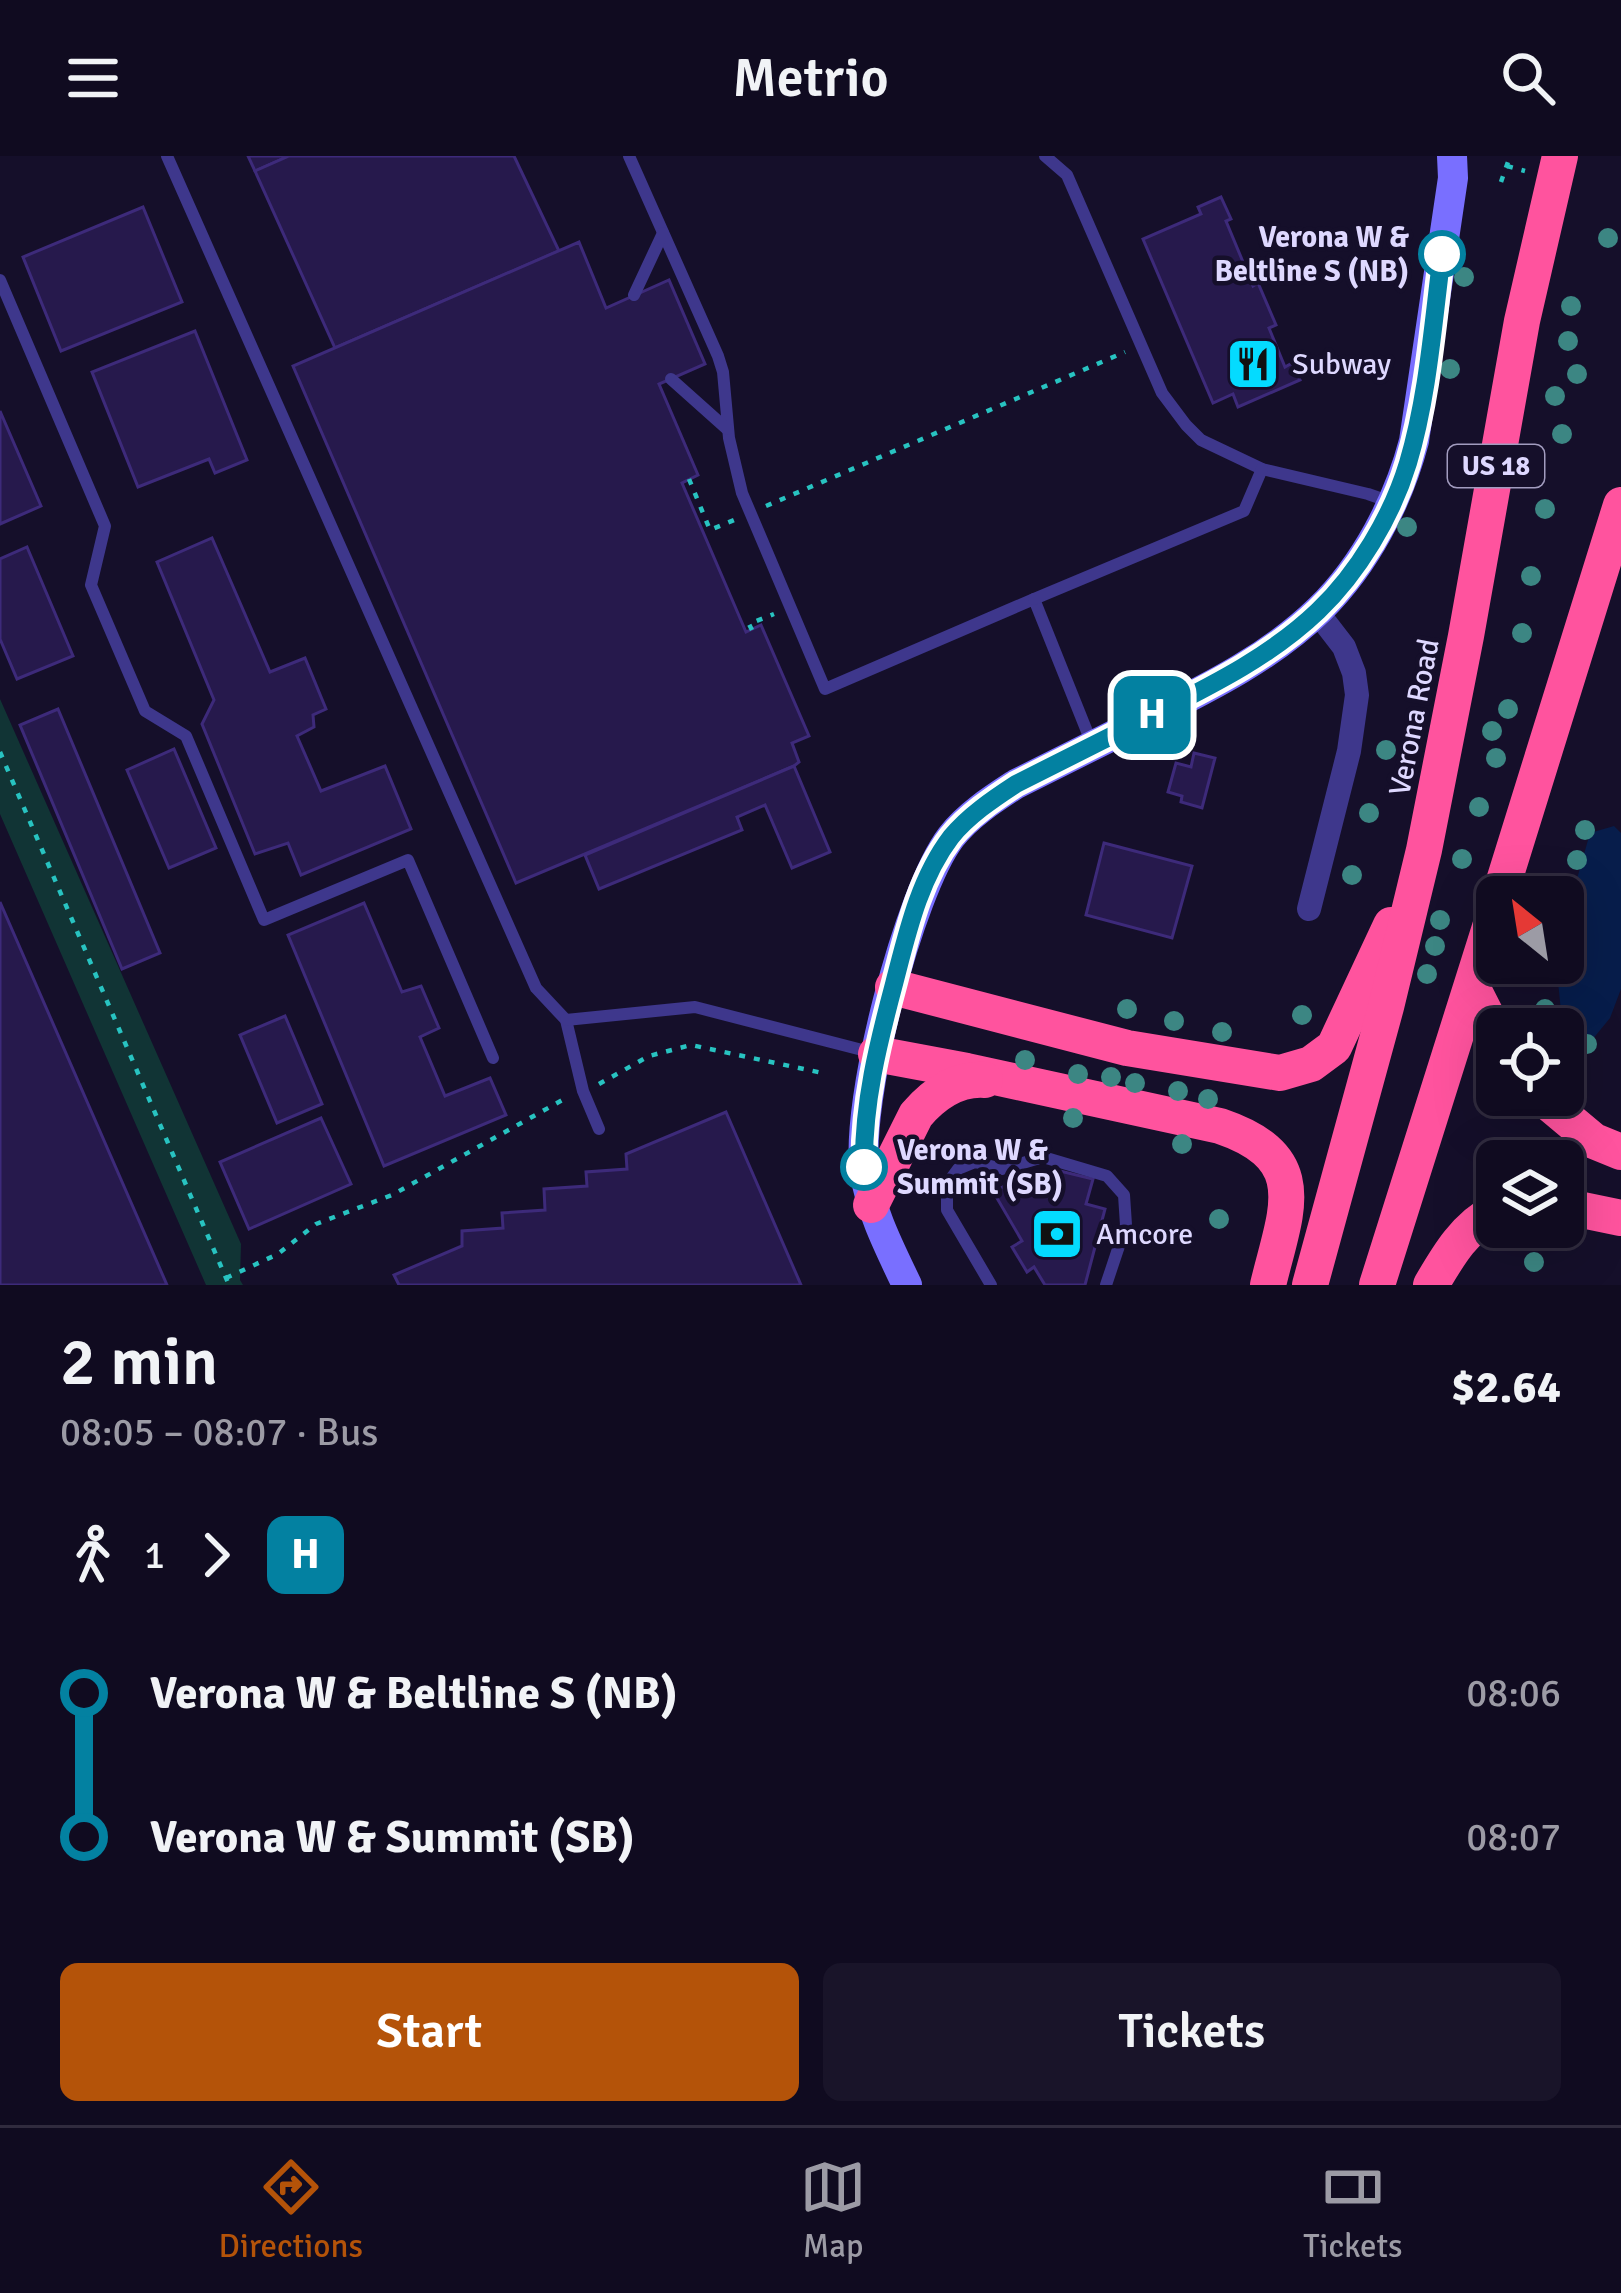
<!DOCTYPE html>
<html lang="en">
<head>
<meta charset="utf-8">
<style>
  :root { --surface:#100b20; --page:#191429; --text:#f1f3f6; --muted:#9c9ba5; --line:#302b3e; --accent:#b45309 }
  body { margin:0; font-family:Signika,sans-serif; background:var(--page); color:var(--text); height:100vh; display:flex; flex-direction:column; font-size:45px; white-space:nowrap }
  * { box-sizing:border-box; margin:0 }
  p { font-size:39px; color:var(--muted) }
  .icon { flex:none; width:66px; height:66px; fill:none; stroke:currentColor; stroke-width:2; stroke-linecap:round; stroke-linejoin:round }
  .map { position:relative; height:1129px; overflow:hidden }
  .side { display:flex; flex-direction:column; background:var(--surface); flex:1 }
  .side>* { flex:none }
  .badge { padding:0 24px; border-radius:18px; font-size:42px; line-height:78px }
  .needle { width:78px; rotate:330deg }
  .fabs { position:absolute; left:1476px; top:720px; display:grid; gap:24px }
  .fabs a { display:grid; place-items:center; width:108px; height:108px; border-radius:18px; background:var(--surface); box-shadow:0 12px 48px #0002,0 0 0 3px var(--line); font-size:60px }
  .map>.badge { position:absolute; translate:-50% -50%; box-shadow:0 0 0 6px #fff }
  .legs { display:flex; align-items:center; gap:18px; height:132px; padding:0 60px; font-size:39px }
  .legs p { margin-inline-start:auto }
  .overview { display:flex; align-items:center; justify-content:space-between; height:204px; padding:0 60px }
  h1 { font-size:66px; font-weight:600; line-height:90px }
  .action { display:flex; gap:24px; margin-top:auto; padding:24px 60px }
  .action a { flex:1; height:138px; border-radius:18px; background:var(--accent); color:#fff; font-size:48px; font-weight:600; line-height:138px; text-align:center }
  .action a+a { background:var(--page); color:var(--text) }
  ul { padding:0 60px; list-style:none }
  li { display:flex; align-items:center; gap:42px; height:144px; font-size:45px }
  li i { display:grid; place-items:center; width:18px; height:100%; margin:0 15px; background:currentColor }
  li i::after { content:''; width:30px; height:30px; margin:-15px; border:9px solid; border-radius:50%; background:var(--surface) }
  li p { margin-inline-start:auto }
  li:first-child i { background:linear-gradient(#0000 50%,currentColor 0) }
  li:last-child i { background:linear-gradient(currentColor 50%,#0000 0) }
  header { display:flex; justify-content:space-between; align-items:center; height:156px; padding:0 60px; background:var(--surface); font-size:54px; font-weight:600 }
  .tab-bar { display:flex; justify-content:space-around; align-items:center; height:168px; border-top:3px solid var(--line); background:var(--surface); font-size:33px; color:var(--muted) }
  .tab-bar a { display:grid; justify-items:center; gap:6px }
  .tab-bar .on { color:var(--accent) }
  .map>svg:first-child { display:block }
</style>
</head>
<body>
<header><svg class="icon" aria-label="menu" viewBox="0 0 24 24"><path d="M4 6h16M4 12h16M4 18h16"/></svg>Metrio<svg class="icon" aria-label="search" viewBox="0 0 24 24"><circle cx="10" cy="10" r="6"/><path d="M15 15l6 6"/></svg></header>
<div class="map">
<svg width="1621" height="1129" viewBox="0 0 1621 1129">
  <rect width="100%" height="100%" fill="#150f2a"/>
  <path fill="#113435" d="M0,543l241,545 -1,36 3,5h-37l-206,-471z"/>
  <path fill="#071d4b" d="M1614,670l7,7v156l-11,29 -18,22 -24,-3 -7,-26 -5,-48h7v-35l27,-95z"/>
  <g fill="#26194c" stroke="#3d2a7a" stroke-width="3">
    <path d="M248,0h41l-34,15z"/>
    <path d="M289,0h225l45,95 -224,97 -80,-177z"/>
    <path d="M1221,41l10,22 -5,2 27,65 5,-3 18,42 -7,3 16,39 7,-4 8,17 -62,27 -5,-13 -20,9 -70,-164 58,-25 -3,-7z"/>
    <path d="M143,51l39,95 -121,49 -38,-94z"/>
    <path d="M579,86l27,66 63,-28 36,84 -46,20 39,91 -16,8 64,149 15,-7 48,111 -17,7 7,19 -5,4 -278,117 -223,-517z"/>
    <path d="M195,175l52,129 -32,13 -6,-14 -71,28 -46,-115z"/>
    <path d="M0,255l41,95 -41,18z"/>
    <path d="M212,382l58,134 35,-14 21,51 -13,6 1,12 -17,9 24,55 64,-25 26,63 -110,46 -13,-32 -33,11 -53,-130 12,-24 -57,-138z"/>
    <path d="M27,391l46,109 -56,23 -17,-40v-80z"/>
    <path d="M58,553l102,244 -38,16 -102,-244z"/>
    <path d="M174,593l42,99 -47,20 -42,-98z"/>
    <path d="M1194,597l21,5 -13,50 -21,-6 1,-6 -14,-4 8,-29 15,4z"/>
    <path d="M794,610l36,86 -38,16 -27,-63 -28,12 5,13 -143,59 -14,-34z"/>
    <path d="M1104,687l88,23 -20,72 -86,-23z"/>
    <path d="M0,746l167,383h-167z"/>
    <path d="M364,747l38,89 19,-6 18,42 -19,9 25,59 45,-18 16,37 -122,51 -96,-231z"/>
    <path d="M285,860l37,88 -45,19 -37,-88z"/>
    <path d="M726,956l75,173h-402l-5,-10 68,-29v-15l41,-3 -1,-15 43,-3 -1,-21 43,-3 -1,-14 41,-3 -1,-15z"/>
    <path d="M321,962l30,66 -102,45 -29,-67z"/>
    <path d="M1056,1014l37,9 -7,25 19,5 -20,76h-40l-11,-18 -7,5 -15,-25 10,-6 -28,-48 10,-7 45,10z"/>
  </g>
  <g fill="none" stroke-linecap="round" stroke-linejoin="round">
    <g stroke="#28c3c1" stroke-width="4.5" stroke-dasharray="6 9" stroke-linecap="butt">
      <path d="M1507,10l18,5"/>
      <path d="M1501,26l9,-26"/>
      <path d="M689,323l21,51 24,-10"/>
      <path d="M766,350l359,-154"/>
      <path d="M752,474l-3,-6 25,-10"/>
      <path d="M0,596l229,533"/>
      <path d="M599,928l50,-28 42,-11 136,29"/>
      <path d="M226,1122l52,-24 38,-30 76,-29 174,-97"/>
    </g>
    <g stroke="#3e378c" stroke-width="12">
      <path d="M167,0l369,832 30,32 17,71 16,38"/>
      <path d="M629,0l89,200 5,16 6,66 13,55 83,196 209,-90 58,145"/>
      <path d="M1045,0l22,19 95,218 24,32 15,15 61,29 106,25 23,8"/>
      <path d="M0,124l105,246 -14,59 54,126 41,25 78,184 144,-60 85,198"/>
      <path d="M634,139l29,-62"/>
      <path d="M671,223l56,50"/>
      <path d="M1034,443l210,-88 18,-42"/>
      <path d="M566,864l129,-13 175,45"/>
      <path d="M991,1129l-44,-75v-26l11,-15 17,-7 27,7 41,-12 64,19 17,19 2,30 -20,60"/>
    </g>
    <path stroke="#3e378c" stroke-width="24" d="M1309,753l40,-158 8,-56 -3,-22 -10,-26 -27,-35"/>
    <path stroke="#796fff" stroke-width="30" d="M907,1129c-17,-36 -36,-72 -42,-112 -11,-69 44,-281 86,-336 17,-22 42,-38 65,-53 44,-22 88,-44 132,-66 60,-30 123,-61 172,-109 45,-44 78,-107 94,-168l39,-263 -1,-22"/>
    <g stroke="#ff539e" stroke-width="36">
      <path d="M1499,741l122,-392"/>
      <path d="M893,831l234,61 153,25 31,-9 23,-17 57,-122"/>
      <path d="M1472,831l25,49"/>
      <path d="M876,898l91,17 253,55c94,32 66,84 48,159"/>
      <path d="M1539,939l55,46 27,11"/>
      <path d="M871,1049l45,-90c18,-21 41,-37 69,-35"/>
      <path d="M1563,1050l58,12"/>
      <path d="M1310,1129l76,-278 38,-157 42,-214 56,-315 38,-165"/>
      <path d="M1377,1129l120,-380"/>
      <path d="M1431,1129c18,-31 34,-58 66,-75"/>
    </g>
  </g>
  <g fill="#3c8683">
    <circle cx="1608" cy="82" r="10"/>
    <circle cx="1464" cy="121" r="10"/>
    <circle cx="1571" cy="150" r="10"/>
    <circle cx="1568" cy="185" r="10"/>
    <circle cx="1450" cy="213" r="10"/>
    <circle cx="1577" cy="218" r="10"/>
    <circle cx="1555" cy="240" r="10"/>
    <circle cx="1562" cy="278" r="10"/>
    <circle cx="1545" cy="353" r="10"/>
    <circle cx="1407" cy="371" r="10"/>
    <circle cx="1531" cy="420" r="10"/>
    <circle cx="1522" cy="477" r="10"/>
    <circle cx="1508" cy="553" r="10"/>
    <circle cx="1492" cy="575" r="10"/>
    <circle cx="1386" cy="594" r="10"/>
    <circle cx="1496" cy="602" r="10"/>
    <circle cx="1479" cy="651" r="10"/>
    <circle cx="1369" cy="657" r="10"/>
    <circle cx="1585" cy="674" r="10"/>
    <circle cx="1462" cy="703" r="10"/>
    <circle cx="1577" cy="704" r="10"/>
    <circle cx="1352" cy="719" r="10"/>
    <circle cx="1440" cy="764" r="10"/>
    <circle cx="1435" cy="790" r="10"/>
    <circle cx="1427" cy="818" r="10"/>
    <circle cx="1127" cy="853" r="10"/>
    <circle cx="1545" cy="853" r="10"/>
    <circle cx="1302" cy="859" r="10"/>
    <circle cx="1174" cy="865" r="10"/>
    <circle cx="1222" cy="876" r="10"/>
    <circle cx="1587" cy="888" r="10"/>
    <circle cx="1025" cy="904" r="10"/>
    <circle cx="1078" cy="918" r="10"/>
    <circle cx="1111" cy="921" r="10"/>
    <circle cx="1135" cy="927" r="10"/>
    <circle cx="1178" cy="935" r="10"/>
    <circle cx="1208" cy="943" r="10"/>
    <circle cx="1073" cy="962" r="10"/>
    <circle cx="1182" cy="988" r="10"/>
    <circle cx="1219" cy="1063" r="10"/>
    <circle cx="1534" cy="1106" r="10"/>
  </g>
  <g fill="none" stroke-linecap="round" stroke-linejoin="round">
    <g stroke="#fff" stroke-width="27">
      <path id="line-1" d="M864,1011c-1,-63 14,-123 30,-183 13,-50 25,-105 57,-147 17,-21 42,-38 65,-53 43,-22 87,-44 131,-66 59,-30 122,-60 171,-107 40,-38 74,-95 90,-148 20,-67 25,-140 34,-209"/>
    </g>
    <use href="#line-1" stroke="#0381a1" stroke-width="18"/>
  </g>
  <defs>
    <g id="restaurant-square" transform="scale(2.7)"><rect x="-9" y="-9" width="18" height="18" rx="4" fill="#04dbff" stroke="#150f2a"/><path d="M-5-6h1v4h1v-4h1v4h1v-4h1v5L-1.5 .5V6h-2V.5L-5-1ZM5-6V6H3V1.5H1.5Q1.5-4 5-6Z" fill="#111"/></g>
    <g id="bank-square" transform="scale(2.7)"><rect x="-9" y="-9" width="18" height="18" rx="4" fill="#04dbff" stroke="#150f2a"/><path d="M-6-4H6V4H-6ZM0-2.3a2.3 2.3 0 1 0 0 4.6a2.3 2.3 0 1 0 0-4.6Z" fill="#111"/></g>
  </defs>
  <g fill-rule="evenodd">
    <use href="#restaurant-square" x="1253" y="208"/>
    <use href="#bank-square" x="1057" y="1078"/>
  </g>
  <g fill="#fff" stroke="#0381a1" stroke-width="6">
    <circle cx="1442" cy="98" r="21"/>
    <circle cx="864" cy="1011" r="21"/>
  </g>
  <g text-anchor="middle" stroke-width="9" stroke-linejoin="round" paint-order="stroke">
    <rect fill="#150f2a" stroke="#a29cbf" stroke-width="3" x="1448" y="289" width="96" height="42" rx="9"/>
    <g font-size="27" font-weight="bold" fill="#ded8ff">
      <text x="1496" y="319">US 18</text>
    </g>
    <g font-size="30" font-weight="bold" fill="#ded8ff" stroke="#150f2a" text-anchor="end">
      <text x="1409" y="91">Verona W &amp;<tspan x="1409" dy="34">Beltline S (NB)</tspan></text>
      <text x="897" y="1004" text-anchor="start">Verona W &amp;<tspan x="897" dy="34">Summit (SB)</tspan></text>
    </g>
    <g font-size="30" fill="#ded8ff" stroke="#150f2a" text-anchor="start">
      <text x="1292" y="218">Subway</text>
      <text x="1096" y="1088">Amcore</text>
    </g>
    <g font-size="30" fill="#ded8ff" stroke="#150f2a">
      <text transform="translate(1414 561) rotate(-79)" y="10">Verona Road</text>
    </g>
  </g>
</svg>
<div class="fabs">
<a><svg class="needle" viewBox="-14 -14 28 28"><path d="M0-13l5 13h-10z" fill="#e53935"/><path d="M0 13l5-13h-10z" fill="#9c9ba5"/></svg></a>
<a><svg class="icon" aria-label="locate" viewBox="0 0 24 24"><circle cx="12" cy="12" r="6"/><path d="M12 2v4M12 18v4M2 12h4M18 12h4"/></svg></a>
<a><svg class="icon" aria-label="layers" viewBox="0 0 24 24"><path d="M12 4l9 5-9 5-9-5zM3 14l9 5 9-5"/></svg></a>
</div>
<b class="badge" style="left:1152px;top:559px;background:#0381a1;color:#fff">H</b>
</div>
<section class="side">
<div class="overview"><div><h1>2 min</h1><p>08:05 – 08:07 · Bus</p></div><b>$2.64</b></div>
<div class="legs"><svg class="icon" aria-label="walk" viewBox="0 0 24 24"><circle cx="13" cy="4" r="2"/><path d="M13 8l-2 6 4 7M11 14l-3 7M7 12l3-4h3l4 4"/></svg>1<svg class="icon" aria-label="forward" viewBox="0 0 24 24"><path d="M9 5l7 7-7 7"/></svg><b class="badge" style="background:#0381a1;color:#fff">H</b></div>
<ul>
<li><i style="color:#0381a1"></i><b>Verona W &amp; Beltline S (NB)</b><p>08:06</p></li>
<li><i style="color:#0381a1"></i><b>Verona W &amp; Summit (SB)</b><p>08:07</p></li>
</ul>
<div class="action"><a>Start</a><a>Tickets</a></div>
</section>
<nav class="tab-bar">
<a class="on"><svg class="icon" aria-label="directions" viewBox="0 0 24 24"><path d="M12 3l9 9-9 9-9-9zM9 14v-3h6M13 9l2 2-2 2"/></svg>Directions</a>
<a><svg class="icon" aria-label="map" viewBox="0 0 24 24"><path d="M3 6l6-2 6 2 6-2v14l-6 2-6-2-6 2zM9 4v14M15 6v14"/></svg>Map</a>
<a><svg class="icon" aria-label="tickets" viewBox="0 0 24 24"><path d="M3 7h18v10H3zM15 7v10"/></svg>Tickets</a>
</nav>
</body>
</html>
